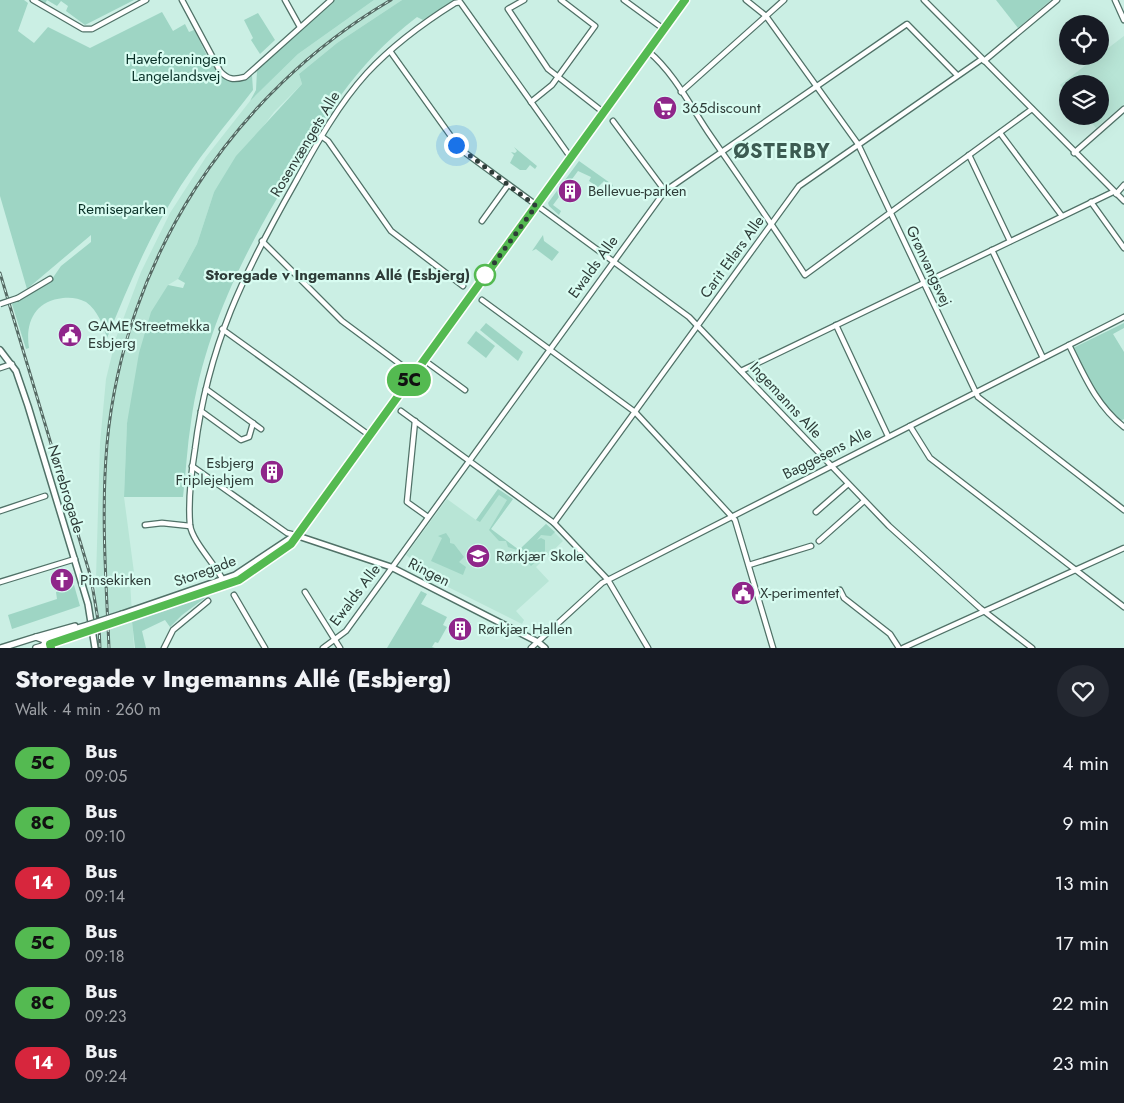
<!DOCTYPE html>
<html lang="en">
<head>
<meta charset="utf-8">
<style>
  :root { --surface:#171b24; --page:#242831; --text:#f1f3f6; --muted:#9ea1a6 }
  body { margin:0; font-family:Jost,sans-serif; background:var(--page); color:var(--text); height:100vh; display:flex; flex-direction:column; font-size:19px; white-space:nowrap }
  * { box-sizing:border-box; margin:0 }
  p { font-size:16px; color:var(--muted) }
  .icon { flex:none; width:28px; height:28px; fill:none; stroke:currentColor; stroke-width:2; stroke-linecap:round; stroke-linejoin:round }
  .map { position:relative; height:648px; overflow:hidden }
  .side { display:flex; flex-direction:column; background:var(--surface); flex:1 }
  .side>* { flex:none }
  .badge { padding:0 10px; border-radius:16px; font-size:18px; line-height:32px }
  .tools { position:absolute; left:1059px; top:15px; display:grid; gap:10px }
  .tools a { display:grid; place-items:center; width:50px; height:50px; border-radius:50%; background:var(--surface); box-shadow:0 5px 20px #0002; font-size:25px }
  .you { position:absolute; width:25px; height:25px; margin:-12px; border:4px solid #fff; border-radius:50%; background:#1a73e8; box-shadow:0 0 0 8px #1a73e833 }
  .map>.badge { position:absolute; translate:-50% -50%; box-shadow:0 0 0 2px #fff }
  .round { display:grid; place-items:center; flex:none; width:52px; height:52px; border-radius:26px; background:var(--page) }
  .overview { display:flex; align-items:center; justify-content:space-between; height:85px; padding:0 15px }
  h1 { font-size:24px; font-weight:800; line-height:38px }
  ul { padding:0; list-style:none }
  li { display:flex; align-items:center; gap:15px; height:60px; padding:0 15px }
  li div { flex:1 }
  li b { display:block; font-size:19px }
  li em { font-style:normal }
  li .badge { min-width:55px; font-weight:700; text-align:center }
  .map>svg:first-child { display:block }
</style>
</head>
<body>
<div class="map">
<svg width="1124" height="648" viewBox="0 0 1124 648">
  <rect width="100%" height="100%" fill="#cbefe4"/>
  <g fill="#b8e5d6">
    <path d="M374,0h28l-65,43 -38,31 3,10 -28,28 -60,80 -17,52 -19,35 -10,6 -41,138 -3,74 11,83 -5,1 4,67h-36l-3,-36 5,-169 6,-64 10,-41 25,-66 29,-59 36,-56 44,-56 48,-47z"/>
    <path d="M1124,36v68l-28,24 -10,-12h14v-32h-32l-1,10 -7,-9z"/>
    <path d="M498,489l15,10 -22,30 28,21 27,-26 17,17 -27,26 13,14 -33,30 8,9 -2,4 -98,-49 -8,-6 -2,-8 -8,-6 41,-56 29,21z"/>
  </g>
  <g fill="#9ed5c4">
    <path d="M0,0h24l4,3 -10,28 16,12 14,-16 42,21 72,-36 11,19 12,-7 4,8 5,-2c14,24 25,67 58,45l1,15c-28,36 -58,71 -81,110 -26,43 -46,92 -65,138 -4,-13 -9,-27 -21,-36 -7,-4 -16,-5 -23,-4 -28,3 -38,24 -34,50l-3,1 -14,-45 38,-22 11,-16 30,-24v-7l-64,54 -27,-93z"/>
    <path d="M39,0h95l-49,25 -19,-14 2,-5 -7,-5 -4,5 -10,-6 -2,4z"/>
    <path d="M334,0h40l-76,54 -48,47 6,-11 1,-20z"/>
    <path d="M402,0h53l-32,20 -6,-3c-66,51 -91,99 -132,168 -44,73 -82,151 -94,237 -4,25 -5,50 -8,75h-59l3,-74 12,-70 12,-41 17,-27 15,3 2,-5 -7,-4 19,-35 17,-52 22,-36 66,-72 -3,-10 38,-31z"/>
    <path d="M996,0h55l-33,28z"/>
    <path d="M258,13l17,27 -15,14 -9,-14 2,-2 -9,-18z"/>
    <path d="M514,147l23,19 -2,3 -5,-4 -4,5h-6l-10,-7 4,-8 -3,-3 4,1 2,-2z"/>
    <path d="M579,161l34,24 -1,2 -8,-6 -6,6 -9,-6 2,-4 -13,-6 -25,34 8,6 -2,4 -10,-9 -1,-3z"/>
    <path d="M543,235l1,6 15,11 -7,9 -16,-12 -4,2z"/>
    <path d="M486,323l37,29 -5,9 -38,-31z"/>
    <path d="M1124,323v5l-11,6 11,18v67l-4,2 -20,-21 -27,-52z"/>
    <path d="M476,331l19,15 -9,12 -19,-15z"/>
    <path d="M498,489l15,10 -22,30 28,21 27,-26 9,8 -4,4 -10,-1 -4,5 4,-2 4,2v13l-14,13 -7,-8 5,-4 -21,-7 -2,-6h-7l-10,-11 18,-30 -8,-5 -19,27 -4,-2z"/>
    <path d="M446,533l4,6v4l4,1 10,13 -5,5 7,5 -3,8 -32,-14 11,-23 -4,-2z"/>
    <path d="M74,585l6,21 -68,23 -4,-14 49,-16 -1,-7z"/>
    <path d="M421,591l6,3 -6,10 26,13 -4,8 4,2 -9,16 -3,-1 -3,5 3,1h-48z"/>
    <path d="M204,597l1,1 -23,17 -12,12 -5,-7 -23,11 4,17h-11l-3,-27z"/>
  </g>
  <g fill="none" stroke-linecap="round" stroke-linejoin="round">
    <g stroke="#507167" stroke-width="7">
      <g id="minor">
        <path d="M33,0l50,29h9l54,-29"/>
        <path d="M182,0l38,71c8,9 14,9 25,6l86,-77"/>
        <path d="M285,0l15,27"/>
        <path d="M524,0l-16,9 40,60 55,43"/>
        <path d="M624,0l41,30"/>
        <path d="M746,0l20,16 92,128 120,253 146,113"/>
        <path d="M924,0l200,201"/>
        <path d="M1115,0l9,20"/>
        <path d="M390,51l70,98 229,168 200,209 91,82 52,40"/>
        <path d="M649,52c24,20 41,53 59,80 33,48 66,95 97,143l227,-166"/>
        <path d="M984,61l73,-61"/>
        <path d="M681,92l103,-92"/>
        <path d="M531,102l21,-17 43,-59 -34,-26"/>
        <path d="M613,121l52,70"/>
        <path d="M1000,133l62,83"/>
        <path d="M321,136l7,5 63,90 72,55"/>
        <path d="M1074,153l50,-44"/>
        <path d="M969,155l41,86"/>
        <path d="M1116,194l8,-9"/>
        <path d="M1091,202l33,46"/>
        <path d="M482,221l26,-36"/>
        <path d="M262,241l80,80 62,46"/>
        <path d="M992,250l51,108"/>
        <path d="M18,298l32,-19"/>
        <path d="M482,300l153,112 100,108 38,128"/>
        <path d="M836,325l52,111"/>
        <path d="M222,329l147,106"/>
        <path d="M1069,345c15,30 27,60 55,82"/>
        <path d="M424,360l41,30"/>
        <path d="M0,368l12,-4"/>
        <path d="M741,371l372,-179"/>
        <path d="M206,389l55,40"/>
        <path d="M201,411l40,29 8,-3 4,-14"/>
        <path d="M401,411l153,112 54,57 40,68"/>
        <path d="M415,421l-8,81 21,15"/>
        <path d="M910,426l20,32 194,149"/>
        <path d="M192,466l95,67 8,2"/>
        <path d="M0,511l45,-15"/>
        <path d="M816,512l32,-28"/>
        <path d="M554,523l245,-337 183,-127"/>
        <path d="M145,525l17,-2 28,3"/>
        <path d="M819,541l45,-40"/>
        <path d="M749,565l62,-19"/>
        <path d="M223,580c-8,-16 -31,-39 -33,-55 -2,-25 1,-51 5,-76 13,-104 49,-176 100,-266 21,-38 42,-77 72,-110 26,-28 56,-50 88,-70l5,-1 111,156"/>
        <path d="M0,582l75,-23"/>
        <path d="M840,590l4,8 46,36 9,14"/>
        <path d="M305,592l35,56"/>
        <path d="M234,595l31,53"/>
        <path d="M164,648l9,-18 35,-29"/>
        <path d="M323,648l23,-17 319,-440 242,-167 50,51"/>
        <path d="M531,648l71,-65 522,-266"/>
        <path d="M903,648l221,-100"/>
      </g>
    </g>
    <g stroke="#507167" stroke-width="8">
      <g id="tertiary">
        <path d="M0,350l16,21 12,35 60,198 7,44"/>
        <path d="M295,535l96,32 147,75 7,6"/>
        <path d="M122,614l113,-39 60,-40"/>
        <path d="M123,618l116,-38 52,-36 394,-544"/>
        <path d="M36,637l39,-11"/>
        <path d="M45,645l43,-16"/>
        <path d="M43,646l4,-9 41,-12"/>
      </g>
    </g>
    <g stroke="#507167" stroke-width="8">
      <g id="secondary">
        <path d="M1,648l35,-11 11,4 4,7"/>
        <path d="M36,648l7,-2v2"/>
      </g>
    </g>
    <use href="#minor" stroke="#fff" stroke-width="4.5"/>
    <use href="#tertiary" stroke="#fff" stroke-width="5"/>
    <use href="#secondary" stroke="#fff" stroke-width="5.5"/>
    <g stroke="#566a64" stroke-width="3">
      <g id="rail">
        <path d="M0,273l91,305 8,48 1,22"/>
        <path d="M109,648c-3,-68 -8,-136 -2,-204 17,-184 125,-351 284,-444"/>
      </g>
    </g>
    <use href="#rail" stroke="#d8fcf1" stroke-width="1" stroke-dasharray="4" stroke-linecap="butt"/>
    <g stroke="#507167" stroke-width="7" stroke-linecap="butt">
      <path id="minor-bridge" d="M0,304l18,-6"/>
    </g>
    <g stroke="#507167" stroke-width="8" stroke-linecap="butt">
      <g id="tertiary-bridge">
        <path d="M88,625l34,-11"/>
        <path d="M88,629l35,-11"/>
      </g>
    </g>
    <use href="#minor-bridge" stroke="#fff" stroke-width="4.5"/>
    <use href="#tertiary-bridge" stroke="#fff" stroke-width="5"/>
  </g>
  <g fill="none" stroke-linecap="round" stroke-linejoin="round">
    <g stroke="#fff" stroke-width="11">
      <path id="line" d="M51,648l-1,-4 189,-64 52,-36 394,-544"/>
    </g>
    <use href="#line" stroke="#54ba51" stroke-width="8"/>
    <path stroke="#2e3c38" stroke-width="5" stroke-dasharray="0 9" d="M456,145l80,61 -54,74 3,-5"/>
  </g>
  <defs>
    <g id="supermarket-disc" transform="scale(1.25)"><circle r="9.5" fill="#8f268a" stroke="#d8fcf1"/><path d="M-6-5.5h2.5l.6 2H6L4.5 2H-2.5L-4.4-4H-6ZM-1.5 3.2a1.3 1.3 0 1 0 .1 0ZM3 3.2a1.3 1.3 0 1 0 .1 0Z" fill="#fff"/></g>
    <g id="building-disc" transform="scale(1.25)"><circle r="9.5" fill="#8f268a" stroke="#d8fcf1"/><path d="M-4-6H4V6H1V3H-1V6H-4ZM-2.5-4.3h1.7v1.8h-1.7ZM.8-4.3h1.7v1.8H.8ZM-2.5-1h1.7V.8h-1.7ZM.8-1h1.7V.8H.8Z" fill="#fff"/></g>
    <g id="civic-disc" transform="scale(1.25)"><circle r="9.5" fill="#8f268a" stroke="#d8fcf1"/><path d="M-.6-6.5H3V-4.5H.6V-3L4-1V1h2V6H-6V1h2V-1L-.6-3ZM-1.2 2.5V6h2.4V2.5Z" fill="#fff"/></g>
    <g id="school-disc" transform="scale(1.25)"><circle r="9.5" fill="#8f268a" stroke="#d8fcf1"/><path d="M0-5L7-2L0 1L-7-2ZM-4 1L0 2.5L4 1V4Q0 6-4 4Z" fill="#fff"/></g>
    <g id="church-disc" transform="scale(1.25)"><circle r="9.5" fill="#8f268a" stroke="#d8fcf1"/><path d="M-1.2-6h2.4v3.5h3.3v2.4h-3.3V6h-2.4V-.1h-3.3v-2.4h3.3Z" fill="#fff"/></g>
  </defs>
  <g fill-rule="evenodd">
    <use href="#supermarket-disc" x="665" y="108"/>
    <use href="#building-disc" x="570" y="191"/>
    <use href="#civic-disc" x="70" y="335"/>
    <use href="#building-disc" x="272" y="472"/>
    <use href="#school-disc" x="478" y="556"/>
    <use href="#church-disc" x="62" y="580"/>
    <use href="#civic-disc" x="743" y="593"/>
    <use href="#building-disc" x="460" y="629"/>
  </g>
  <circle fill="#fff" stroke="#54ba51" stroke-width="2.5" cx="485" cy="275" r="10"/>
  <g text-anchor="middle" stroke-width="4.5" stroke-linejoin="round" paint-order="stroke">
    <g font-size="15" fill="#093027" stroke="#d8fcf1">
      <text x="176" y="64">Haveforeningen<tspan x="176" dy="17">Langelandsvej</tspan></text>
      <text x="122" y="214">Remiseparken</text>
    </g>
    <g font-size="15" fill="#2e3c38" stroke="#d8fcf1" text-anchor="start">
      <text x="682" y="113">365discount</text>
      <text x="588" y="196">Bellevue-parken</text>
      <text x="88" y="331">GAME Streetmekka<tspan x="88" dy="17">Esbjerg</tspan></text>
      <text x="254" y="468" text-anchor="end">Esbjerg<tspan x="254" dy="17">Friplejehjem</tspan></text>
      <text x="496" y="561">Rørkjær Skole</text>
      <text x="80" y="585">Pinsekirken</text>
      <text x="760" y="598">X-perimentet</text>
      <text x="478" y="634">Rørkjær Hallen</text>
    </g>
    <g font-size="15" fill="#2e3c38" stroke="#d8fcf1">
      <text transform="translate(305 144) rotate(-59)" y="5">Rosenvængets Alle</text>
      <text transform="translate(732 257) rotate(-54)" y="5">Carit Etlars Alle</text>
      <text transform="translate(929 266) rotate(65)" y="5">Grønvangsvej</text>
      <text transform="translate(593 267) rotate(-54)" y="5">Ewalds Alle</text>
      <text transform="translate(786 400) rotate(47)" y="5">Ingemanns Alle</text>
      <text transform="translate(827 453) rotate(-27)" y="5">Baggesens Alle</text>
      <text transform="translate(66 489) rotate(73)" y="5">Nørrebrogade</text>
      <text transform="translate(205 571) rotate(-20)" y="5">Storegade</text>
      <text transform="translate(429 572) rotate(27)" y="5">Ringen</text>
      <text transform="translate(355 595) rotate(-53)" y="5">Ewalds Alle</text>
    </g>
    <g font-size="15" font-weight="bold" fill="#2e3c38" stroke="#d8fcf1" text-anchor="end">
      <text x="470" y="280">Storegade v Ingemanns Allé (Esbjerg)</text>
    </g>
    <g font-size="20" font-weight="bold" letter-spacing="1" fill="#3c5b52" stroke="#d8fcf1">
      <text x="782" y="158">ØSTERBY</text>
    </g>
  </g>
</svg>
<div class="tools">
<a><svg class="icon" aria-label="locate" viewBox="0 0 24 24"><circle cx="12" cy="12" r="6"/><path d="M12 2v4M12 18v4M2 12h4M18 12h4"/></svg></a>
<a><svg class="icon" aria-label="layers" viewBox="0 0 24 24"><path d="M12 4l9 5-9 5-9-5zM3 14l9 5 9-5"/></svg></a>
</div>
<div class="you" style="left:456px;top:145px"></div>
<b class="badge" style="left:409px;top:380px;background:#54ba51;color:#111">5C</b>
</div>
<section class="side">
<div class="overview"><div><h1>Storegade v Ingemanns Allé (Esbjerg)</h1><p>Walk · 4 min · 260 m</p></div><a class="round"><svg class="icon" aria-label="heart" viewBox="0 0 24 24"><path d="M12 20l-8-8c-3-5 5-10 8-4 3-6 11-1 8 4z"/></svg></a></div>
<ul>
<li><span class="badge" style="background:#54ba51;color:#111">5C</span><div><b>Bus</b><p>09:05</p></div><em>4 min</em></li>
<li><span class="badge" style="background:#54ba51;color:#111">8C</span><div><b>Bus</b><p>09:10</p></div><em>9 min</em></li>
<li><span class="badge" style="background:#d7263d;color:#fff">14</span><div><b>Bus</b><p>09:14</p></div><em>13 min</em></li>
<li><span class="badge" style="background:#54ba51;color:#111">5C</span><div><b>Bus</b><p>09:18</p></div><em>17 min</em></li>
<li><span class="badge" style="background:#54ba51;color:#111">8C</span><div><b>Bus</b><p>09:23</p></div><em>22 min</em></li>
<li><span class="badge" style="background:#d7263d;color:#fff">14</span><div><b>Bus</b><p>09:24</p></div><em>23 min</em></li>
</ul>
</section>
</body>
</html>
